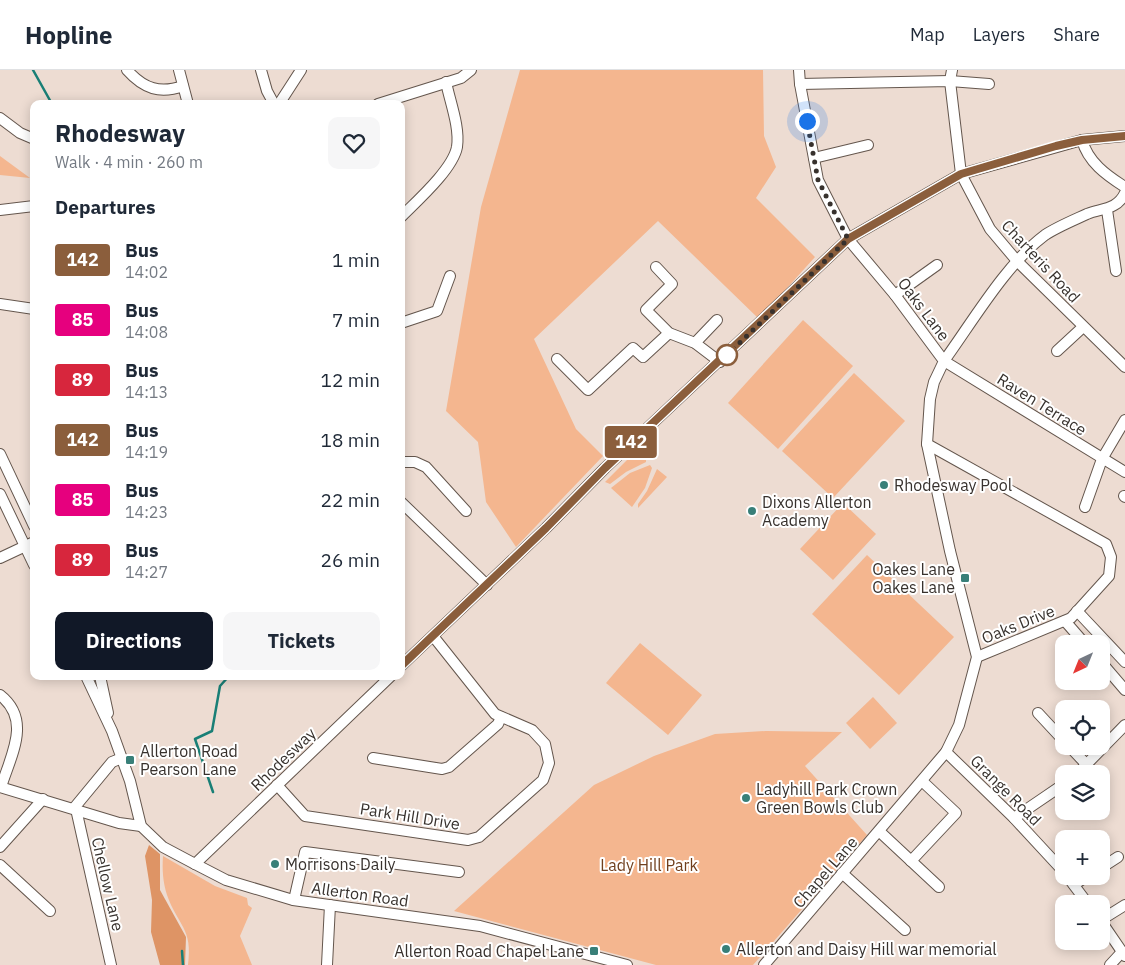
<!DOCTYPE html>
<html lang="en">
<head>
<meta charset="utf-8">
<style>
  :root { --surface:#fff; --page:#f6f6f7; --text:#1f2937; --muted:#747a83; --line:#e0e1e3; --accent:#111827 }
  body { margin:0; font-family:"IBM Plex Sans",sans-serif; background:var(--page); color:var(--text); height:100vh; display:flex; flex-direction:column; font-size:19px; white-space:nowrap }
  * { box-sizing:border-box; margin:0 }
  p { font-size:16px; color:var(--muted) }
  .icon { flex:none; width:28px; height:28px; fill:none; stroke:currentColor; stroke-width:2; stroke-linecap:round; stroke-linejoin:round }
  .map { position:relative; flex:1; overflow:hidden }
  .panel { position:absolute; left:30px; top:30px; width:375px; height:580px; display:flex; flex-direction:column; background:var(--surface); border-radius:10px; box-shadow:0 2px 12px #0003 }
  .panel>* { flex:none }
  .badge { padding:0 10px; border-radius:4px; font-size:18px; line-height:32px }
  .needle { width:32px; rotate:223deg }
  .buttons { position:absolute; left:1055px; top:565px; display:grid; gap:10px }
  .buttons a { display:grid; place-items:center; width:55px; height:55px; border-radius:10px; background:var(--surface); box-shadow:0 2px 12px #0003; font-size:25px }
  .you { position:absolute; width:25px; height:25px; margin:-12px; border:4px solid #fff; border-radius:50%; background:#1a73e8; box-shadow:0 0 0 8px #1a73e833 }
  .map>.badge { position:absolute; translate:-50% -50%; box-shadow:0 0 0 2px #fff }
  h2 { padding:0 25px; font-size:19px; line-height:45px }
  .round { display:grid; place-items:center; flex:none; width:52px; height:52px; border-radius:10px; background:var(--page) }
  .head { display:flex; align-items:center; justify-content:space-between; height:85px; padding:0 25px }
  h1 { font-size:24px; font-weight:800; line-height:38px }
  .cta { display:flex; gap:10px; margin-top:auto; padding:10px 25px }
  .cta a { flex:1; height:58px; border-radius:10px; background:var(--accent); color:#fff; font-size:20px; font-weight:800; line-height:58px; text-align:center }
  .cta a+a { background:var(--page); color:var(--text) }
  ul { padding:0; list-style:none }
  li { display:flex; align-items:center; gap:15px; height:60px; padding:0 25px }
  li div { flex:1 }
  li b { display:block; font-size:19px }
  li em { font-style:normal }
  li .badge { min-width:55px; font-weight:700; text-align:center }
  header { display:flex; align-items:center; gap:30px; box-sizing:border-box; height:70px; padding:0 25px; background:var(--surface); border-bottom:1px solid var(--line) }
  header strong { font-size:24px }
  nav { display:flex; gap:28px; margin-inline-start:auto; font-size:18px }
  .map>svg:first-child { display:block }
</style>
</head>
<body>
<header>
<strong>Hopline</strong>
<nav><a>Map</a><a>Layers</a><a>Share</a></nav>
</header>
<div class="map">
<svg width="1125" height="895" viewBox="0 0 1125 895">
  <rect width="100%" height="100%" fill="#eddcd2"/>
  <g fill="#f4b68f">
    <path d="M520,0h243l1,66 12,31 -20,31 59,59 -56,62 -101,-98 -124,118 42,90 27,27 -87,91 -30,-45 -8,-60 -32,-31 35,-204z"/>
    <path d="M0,86l30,22 -30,-3z"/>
    <path d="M803,250l50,46 -75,83 -50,-46z"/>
    <path d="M854,303l51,48 -72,77 -51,-47z"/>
    <path d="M638,379l8,9v4l-20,10 -16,12 -5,-2z"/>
    <path d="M650,395l2,3 -7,20 -13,19 -21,-19 19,-15z"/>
    <path d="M657,399l10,8 -29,31v-4l9,-13z"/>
    <path d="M843,433l33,31 -43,46 -33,-31z"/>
    <path d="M867,485l87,82 -55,58 -87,-81z"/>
    <path d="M640,573l62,52 -34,40 -62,-52z"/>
    <path d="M873,627l24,26 -27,26 -24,-26z"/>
    <path d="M766,661l76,1 -37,34 62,69 -114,130h-97l-202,-54 140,-126 60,-29 61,-22z"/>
    <path d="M163,786l52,30 32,12 1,7 4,3 -12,28 12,29h-64c5,-37 -10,-39 -21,-70 -4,-13 -5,-25 -4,-39z"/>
  </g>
  <path fill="#de9465" d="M149,775l11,9v36l26,47 -1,28h-25l-9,-33 1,-32 -7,-44z"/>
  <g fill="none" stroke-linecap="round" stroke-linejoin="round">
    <g stroke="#197f76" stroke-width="2.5">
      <path d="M33,0l19,34"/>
      <path d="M213,722l-18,-53 17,-8 8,-45 9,-10"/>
      <path d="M182,881l1,14"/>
    </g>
    <g stroke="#64564d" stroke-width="12">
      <g id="minor">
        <path d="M127,0c17,19 33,24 56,16"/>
        <path d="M179,0l9,34"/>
        <path d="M261,0l6,21 7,13"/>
        <path d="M952,0l-2,11 11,93 29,55 27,32 108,106"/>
        <path d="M800,14l150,-3 39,3"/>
        <path d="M279,34l22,-34"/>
        <path d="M378,34l83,-26 10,-8"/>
        <path d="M0,48l20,15 14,6"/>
        <path d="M1082,70c6,22 24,35 43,47"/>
        <path d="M814,88l54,-13"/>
        <path d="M1125,123c-8,17 -23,15 -38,21 -13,6 -30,13 -42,21 -39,29 -72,86 -101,126l181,111"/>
        <path d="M0,140l34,-4"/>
        <path d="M1107,140l9,61"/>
        <path d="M401,147c16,-16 52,-48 56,-70 3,-20 -7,-45 -11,-65"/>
        <path d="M656,197l16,17 -26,26 23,23 26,10 25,19"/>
        <path d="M895,225l42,-30"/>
        <path d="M0,234l34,5"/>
        <path d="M401,253l36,-12 13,-35"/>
        <path d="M695,273l22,-23"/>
        <path d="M1057,281l26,-24"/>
        <path d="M557,289l31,31 45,-42 10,9 26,-24"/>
        <path d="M927,374l179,100 5,13 -2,19 -38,42 -94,39"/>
        <path d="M0,384l34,72"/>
        <path d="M401,392h14l11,5 40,44"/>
        <path d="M0,424l34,71"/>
        <path d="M1124,426l1,1"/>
        <path d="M401,432l86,83"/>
        <path d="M1085,437l17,-48 23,-39"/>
        <path d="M0,488l34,-16"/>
        <path d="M1077,541l48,51"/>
        <path d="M1065,551l20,23"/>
        <path d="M1101,592l24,28"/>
        <path d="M401,596l145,-138 59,-60 243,-229 113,-65 121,-34 43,-4"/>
        <path d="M86,606l26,55 18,50 11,45 22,21 32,17 31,16 67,20 187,26 147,39"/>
        <path d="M100,606l8,37"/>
        <path d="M0,625c32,25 11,60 1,92"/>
        <path d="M1038,643l26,28"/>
        <path d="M1069,676l17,18"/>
        <path d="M946,682l68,66 50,54"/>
        <path d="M373,688l69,11 7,-2 49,-43 3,-7"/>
        <path d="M1077,704l48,-49"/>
        <path d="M277,715l28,31 163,24 11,-3 64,-57 6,-17 -4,-19 -13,-14 -37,-16 -62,-78"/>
        <path d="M0,717l119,36 22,3"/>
        <path d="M74,738l38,-46 10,-4"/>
        <path d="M76,739l35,156"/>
        <path d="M1014,748l50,-34"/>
        <path d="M880,762l59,55"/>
        <path d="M1101,769l2,-1"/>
        <path d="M0,777l43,-48"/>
        <path d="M911,791l45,-48 -34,-32"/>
        <path d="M195,794l196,-188"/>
        <path d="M0,795l50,46"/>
        <path d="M1101,798l17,-11"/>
        <path d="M842,803l63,57"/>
        <path d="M1067,806l21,28"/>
        <path d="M1074,815l13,-9"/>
        <path d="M294,830l11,-48 154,20"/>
        <path d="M1101,850l24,-15"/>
        <path d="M1101,851l24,35"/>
        <path d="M327,895l3,-60"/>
        <path d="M764,895l182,-213 13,-27 18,-68 -27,-106 -23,-107 3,-45 4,-17 10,-21 -49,-66 -47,-56 -30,-59 -18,-96 -1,-14"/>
        <path d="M1110,895l12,-13"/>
      </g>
    </g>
    <use href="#minor" stroke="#fff" stroke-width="10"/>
  </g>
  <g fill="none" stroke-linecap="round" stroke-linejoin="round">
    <g stroke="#fff" stroke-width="11">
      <path id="line" d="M401,596l145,-138 59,-60 243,-229 113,-65 95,-28 26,-6 43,-4"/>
    </g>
    <use href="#line" stroke="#8b5e3c" stroke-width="8"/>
    <path stroke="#37312d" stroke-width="5" stroke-dasharray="0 9" d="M727,285l121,-116 -30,-59 -11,-59"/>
  </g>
  <circle fill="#fff" stroke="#8b5e3c" stroke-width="2.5" cx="727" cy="285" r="10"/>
  <g fill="#387f78" stroke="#fff" stroke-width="2">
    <circle cx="884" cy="415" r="5"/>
    <circle cx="752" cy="441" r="5"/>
    <rect x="960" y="503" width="10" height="10" rx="2.5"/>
    <rect x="125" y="685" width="10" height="10" rx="2.5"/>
    <circle cx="746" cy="728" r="5"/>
    <circle cx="275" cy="794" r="5"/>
    <circle cx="726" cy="879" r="5"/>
    <rect x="589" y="876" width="10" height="10" rx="2.5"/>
  </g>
  <g text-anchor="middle" stroke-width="4" stroke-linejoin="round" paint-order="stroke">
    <g font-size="16" fill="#37312d" stroke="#fff">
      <text transform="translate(1041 191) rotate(47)" y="6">Charteris Road</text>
      <text transform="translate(924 239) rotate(53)" y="6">Oaks Lane</text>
      <text transform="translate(1042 334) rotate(32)" y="6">Raven Terrace</text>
      <text transform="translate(1018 554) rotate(-22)" y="6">Oaks Drive</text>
      <text transform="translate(283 689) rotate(-44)" y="6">Rhodesway</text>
      <text transform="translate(1006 720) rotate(45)" y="6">Grange Road</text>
      <text transform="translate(410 746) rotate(9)" y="6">Park Hill Drive</text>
      <text transform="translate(825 802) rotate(-49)" y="6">Chapel Lane</text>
      <text transform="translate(108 814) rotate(77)" y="6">Chellow Lane</text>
      <text transform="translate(360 824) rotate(8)" y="6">Allerton Road</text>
    </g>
    <g font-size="16" fill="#37312d" stroke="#fff" text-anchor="start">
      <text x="894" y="421">Rhodesway Pool</text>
      <text x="762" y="438">Dixons Allerton<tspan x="762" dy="18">Academy</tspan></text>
      <text x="955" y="505" text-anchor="end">Oakes Lane<tspan x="955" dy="18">Oakes Lane</tspan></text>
      <text x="140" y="687">Allerton Road<tspan x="140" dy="18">Pearson Lane</tspan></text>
      <text x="756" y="725">Ladyhill Park Crown<tspan x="756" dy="18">Green Bowls Club</tspan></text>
      <text x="285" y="800">Morrisons Daily</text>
      <text x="736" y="885">Allerton and Daisy Hill war memorial</text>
      <text x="584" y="887" text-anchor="end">Allerton Road Chapel Lane</text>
    </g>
    <g font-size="16" fill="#703f1d" stroke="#fff">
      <text x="649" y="801">Lady Hill Park</text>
    </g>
  </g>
</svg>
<div class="buttons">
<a><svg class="needle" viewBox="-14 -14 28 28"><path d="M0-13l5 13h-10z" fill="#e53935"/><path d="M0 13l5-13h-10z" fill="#747a83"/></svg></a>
<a><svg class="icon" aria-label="locate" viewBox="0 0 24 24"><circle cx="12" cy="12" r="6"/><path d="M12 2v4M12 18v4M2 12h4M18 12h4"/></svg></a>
<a><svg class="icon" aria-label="layers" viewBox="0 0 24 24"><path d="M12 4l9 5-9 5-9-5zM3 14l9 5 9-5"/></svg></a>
<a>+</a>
<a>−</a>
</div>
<div class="you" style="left:807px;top:51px"></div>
<b class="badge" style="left:631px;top:372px;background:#8b5e3c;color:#fff">142</b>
<section class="panel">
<div class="head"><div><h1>Rhodesway</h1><p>Walk · 4 min · 260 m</p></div><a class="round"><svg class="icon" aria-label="heart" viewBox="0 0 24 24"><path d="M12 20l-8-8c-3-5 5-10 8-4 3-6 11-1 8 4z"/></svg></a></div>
<h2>Departures</h2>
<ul>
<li><span class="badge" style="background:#8b5e3c;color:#fff">142</span><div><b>Bus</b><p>14:02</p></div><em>1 min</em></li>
<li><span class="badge" style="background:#e6007e;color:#fff">85</span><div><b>Bus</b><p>14:08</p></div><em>7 min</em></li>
<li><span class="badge" style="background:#d7263d;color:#fff">89</span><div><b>Bus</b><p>14:13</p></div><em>12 min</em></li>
<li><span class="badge" style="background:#8b5e3c;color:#fff">142</span><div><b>Bus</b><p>14:19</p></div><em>18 min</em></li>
<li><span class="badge" style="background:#e6007e;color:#fff">85</span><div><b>Bus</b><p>14:23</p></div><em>22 min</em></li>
<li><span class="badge" style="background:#d7263d;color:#fff">89</span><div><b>Bus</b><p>14:27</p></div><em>26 min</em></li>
</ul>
<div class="cta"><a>Directions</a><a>Tickets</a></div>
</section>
</div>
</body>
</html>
